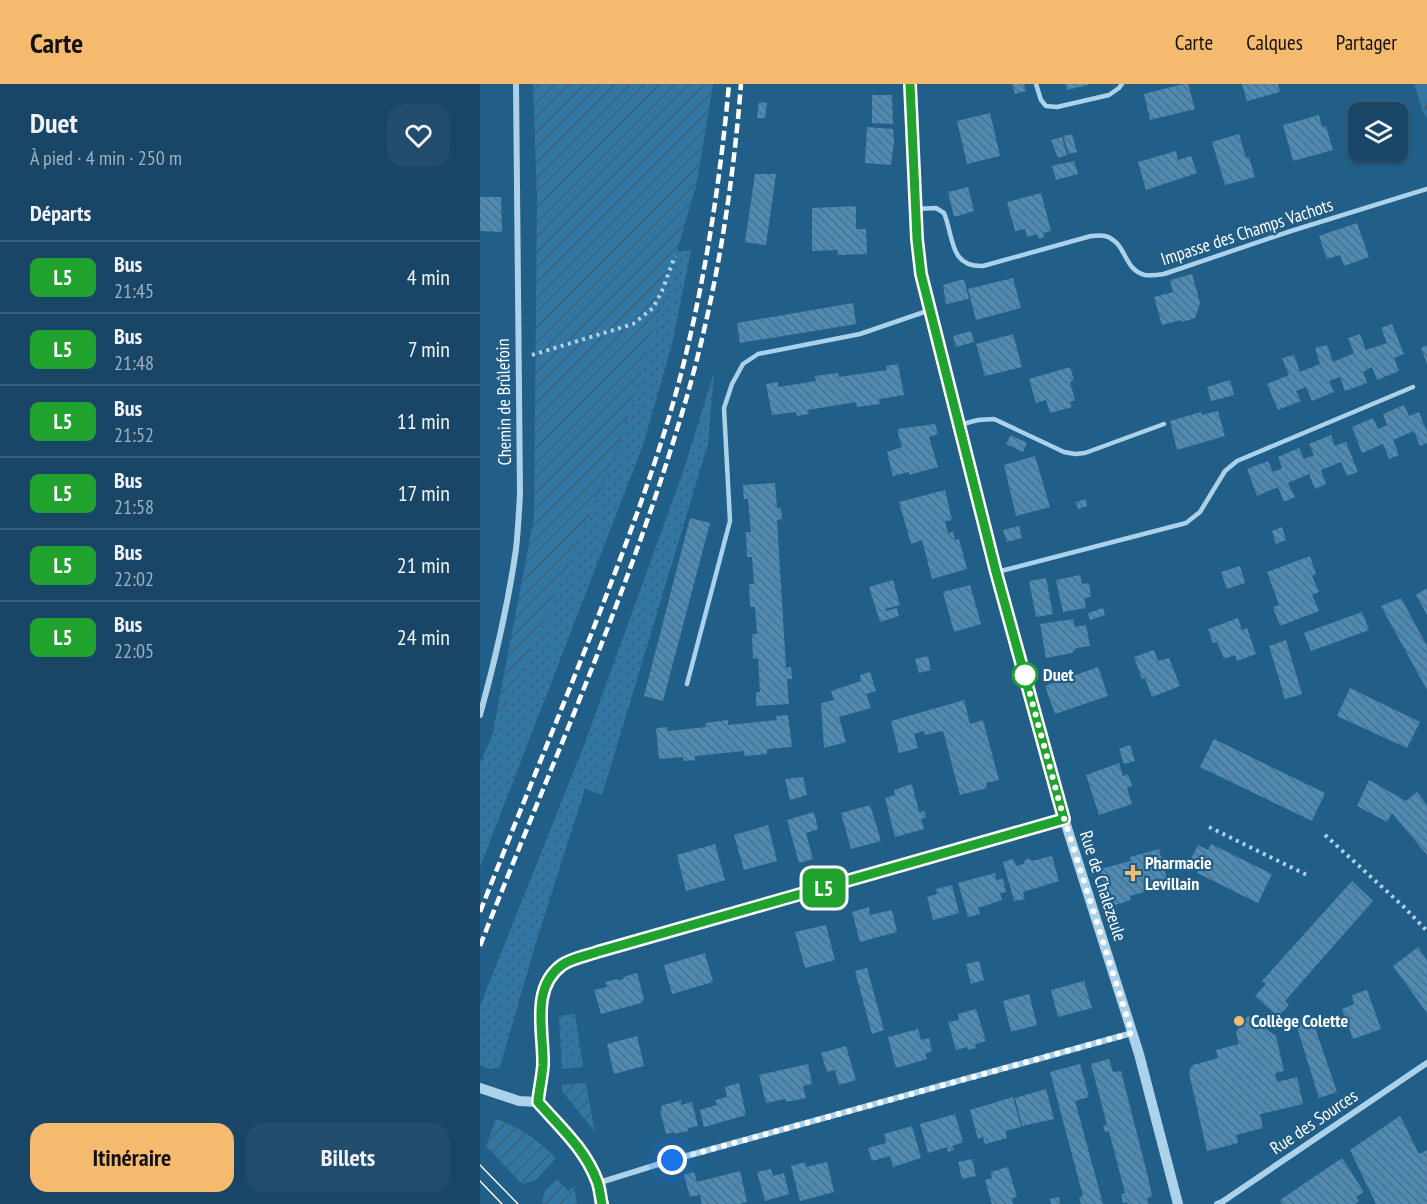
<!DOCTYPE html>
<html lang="fr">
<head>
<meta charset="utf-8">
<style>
  :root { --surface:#194666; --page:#224d6c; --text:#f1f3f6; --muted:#9fb1bf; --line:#375e7a; --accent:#f6ba6e }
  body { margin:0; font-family:"PT Sans Narrow",sans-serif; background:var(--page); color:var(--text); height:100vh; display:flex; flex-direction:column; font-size:22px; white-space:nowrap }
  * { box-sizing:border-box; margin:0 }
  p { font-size:20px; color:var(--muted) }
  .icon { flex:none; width:33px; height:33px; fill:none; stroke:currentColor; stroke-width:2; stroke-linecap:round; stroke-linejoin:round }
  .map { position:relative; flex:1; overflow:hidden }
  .side { display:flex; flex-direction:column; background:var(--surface); width:480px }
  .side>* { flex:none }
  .badge { padding:0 12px; border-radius:9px; font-size:21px; line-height:39px }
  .tools { position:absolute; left:868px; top:18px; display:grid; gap:12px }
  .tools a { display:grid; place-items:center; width:60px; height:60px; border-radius:12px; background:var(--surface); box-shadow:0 2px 4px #0004,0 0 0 2px var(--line); font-size:30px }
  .you { position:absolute; width:30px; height:30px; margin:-15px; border:4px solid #fff; border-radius:50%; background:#1a73e8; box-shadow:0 0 0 9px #1a73e833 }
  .map>.badge { position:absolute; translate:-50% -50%; box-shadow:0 0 0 3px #fff }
  h2 { padding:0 30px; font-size:22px; line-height:54px }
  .round { display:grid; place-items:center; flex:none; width:63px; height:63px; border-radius:18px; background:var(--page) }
  .head { display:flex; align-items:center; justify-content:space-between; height:102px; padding:0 30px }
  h1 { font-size:28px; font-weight:600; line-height:45px }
  .cta { display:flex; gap:12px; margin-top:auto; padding:12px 30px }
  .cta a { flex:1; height:69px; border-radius:18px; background:var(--accent); color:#111; font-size:24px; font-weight:600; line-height:69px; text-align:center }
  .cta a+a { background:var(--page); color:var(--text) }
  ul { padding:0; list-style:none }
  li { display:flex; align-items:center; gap:18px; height:72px; padding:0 30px; border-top:2px solid var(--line) }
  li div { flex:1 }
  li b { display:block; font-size:22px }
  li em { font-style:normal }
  li .badge { min-width:66px; font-weight:700; text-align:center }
  header { display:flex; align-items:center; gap:36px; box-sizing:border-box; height:84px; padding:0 30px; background:var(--accent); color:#111 }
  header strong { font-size:28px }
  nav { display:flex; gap:33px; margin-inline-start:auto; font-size:21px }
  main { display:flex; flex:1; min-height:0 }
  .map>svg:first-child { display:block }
</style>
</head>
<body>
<header>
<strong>Carte</strong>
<nav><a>Carte</a><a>Calques</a><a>Partager</a></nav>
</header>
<main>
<section class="side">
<div class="head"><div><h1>Duet</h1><p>À pied · 4 min · 250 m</p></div><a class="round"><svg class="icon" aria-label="heart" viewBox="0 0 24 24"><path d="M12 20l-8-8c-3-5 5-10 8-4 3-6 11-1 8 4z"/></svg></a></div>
<h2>Départs</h2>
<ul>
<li><span class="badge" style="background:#1fa22e;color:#fff">L5</span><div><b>Bus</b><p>21:45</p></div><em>4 min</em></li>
<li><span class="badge" style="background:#1fa22e;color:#fff">L5</span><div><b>Bus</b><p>21:48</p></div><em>7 min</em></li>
<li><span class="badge" style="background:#1fa22e;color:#fff">L5</span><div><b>Bus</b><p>21:52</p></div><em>11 min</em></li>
<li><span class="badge" style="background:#1fa22e;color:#fff">L5</span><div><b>Bus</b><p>21:58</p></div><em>17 min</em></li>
<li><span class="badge" style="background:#1fa22e;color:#fff">L5</span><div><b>Bus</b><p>22:02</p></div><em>21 min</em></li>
<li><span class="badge" style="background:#1fa22e;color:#fff">L5</span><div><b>Bus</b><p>22:05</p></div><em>24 min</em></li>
</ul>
<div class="cta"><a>Itinéraire</a><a>Billets</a></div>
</section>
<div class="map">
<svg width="947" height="1120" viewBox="0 0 947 1120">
  <defs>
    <pattern id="grass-dots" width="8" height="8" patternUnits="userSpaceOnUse" patternTransform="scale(1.5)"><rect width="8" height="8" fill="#3277a4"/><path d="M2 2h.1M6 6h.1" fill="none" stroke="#405f74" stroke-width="1.8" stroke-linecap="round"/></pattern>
    <pattern id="forest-firs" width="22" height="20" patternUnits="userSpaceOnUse" patternTransform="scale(1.5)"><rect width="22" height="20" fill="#3277a4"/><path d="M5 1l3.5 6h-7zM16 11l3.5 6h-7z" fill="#405f74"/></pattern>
    <pattern id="garden-furrows" width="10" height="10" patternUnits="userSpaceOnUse" patternTransform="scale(1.5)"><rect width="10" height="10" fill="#3277a4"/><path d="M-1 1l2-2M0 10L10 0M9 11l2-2" fill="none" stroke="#405f74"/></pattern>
    <pattern id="building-back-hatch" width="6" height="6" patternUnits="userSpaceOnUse" patternTransform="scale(1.5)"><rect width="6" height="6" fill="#4e8ab2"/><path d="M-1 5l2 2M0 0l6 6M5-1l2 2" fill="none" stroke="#4d7189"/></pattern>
  </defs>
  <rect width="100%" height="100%" fill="#215e88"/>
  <g fill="url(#grass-dots)">
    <path d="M211,166l-19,94 -29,101 -163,422v-104l105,-237 35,-84 57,-190z"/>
    <path d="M234,288l-6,72 -106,351 -17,-6 -49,153 -36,125 -10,2 -10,-4v-59l106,-266 98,-271z"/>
    <path d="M95,930l8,53 -21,2 -3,-53z"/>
  </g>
  <path fill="url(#forest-firs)" d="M934,0h13v34l-4,-6z"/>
  <g fill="url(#garden-furrows)">
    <path d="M53,0h180l-16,98 -39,135 -38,124 -35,85 -93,211 42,-220 3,-318z"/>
    <path d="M106,999v1l9,48 -33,-41v-6z"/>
    <path d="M16,1035c26,9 40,20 60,39l-20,22 -14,4 -36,-38z"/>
    <path d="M77,1095l11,12 6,-4 3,17h-33l-2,-2 3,-11z"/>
  </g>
  <g fill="url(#building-back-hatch)">
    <path d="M532,0h12l2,7 -11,3z"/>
    <path d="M586,0h22v1l-21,5z"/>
    <path d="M703,0h5l7,25 -45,11 -6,-26z"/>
    <path d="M762,0h36l2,8 -33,9z"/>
    <path d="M392,11h20l1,29 -21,-1z"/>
    <path d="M279,18l8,1 -2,15h-8z"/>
    <path d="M510,29l10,43 -33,8 -10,-43z"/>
    <path d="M839,31l3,12 4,-1 7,24 -40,11 -10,-36z"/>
    <path d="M387,43l26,2 1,13 -3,23 -26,-2z"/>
    <path d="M592,50l5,18 -8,2 -6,-18z"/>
    <path d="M759,50l7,24 3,-1 6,20 -30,8 -13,-43z"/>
    <path d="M582,53l5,18 -9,3 -7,-18z"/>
    <path d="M696,67l2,9 13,-4 6,17 -51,17 -8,-28z"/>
    <path d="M594,77l4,13 -22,6 -4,-14z"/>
    <path d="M275,90h21l-10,71 -21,-3z"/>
    <path d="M488,103l6,24 -20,6 -6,-25z"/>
    <path d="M561,109l10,38 -8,2 1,4 -5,2 -2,-5 -10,3 -2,-8 -10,2 -8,-29z"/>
    <path d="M0,113h21l1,35 -22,-1z"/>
    <path d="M376,122v23h10l1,25 -30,1 1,-5 -26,1v-43z"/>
    <path d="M877,139l12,34 -25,9 -4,-11 -13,4 -8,-23z"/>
    <path d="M712,190l8,29 -5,15 -13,4 -1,-2 -19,5 -8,-28 19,-5 -3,-12z"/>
    <path d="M533,194l8,30 -45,12 -8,-31z"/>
    <path d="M484,195l5,20 -23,5 -3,-19z"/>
    <path d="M373,219l3,21 -116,19 -3,-20z"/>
    <path d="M912,240l12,30 -10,4 5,13 -22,9 -5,-13 -9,5 4,11 -22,8 -5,-14 -11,4 5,11 -22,9 -6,-14 -10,4 5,10 -23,9 -11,-26 22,-9 -7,-17 12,-3 6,17 20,-8 -5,-16 12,-3 6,17 21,-9 -6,-15 12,-4 6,16 21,-7 -6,-15z"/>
    <path d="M491,247l3,11 -18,5 -3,-11z"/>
    <path d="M533,250l9,33 -37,9 -9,-32z"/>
    <path d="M947,261v19l-6,-16z"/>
    <path d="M418,280l6,31 -25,4 1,5 -23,3 -1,-5 -48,8 1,4 -12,2 -1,-4 -24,3 -6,-31 12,-2v5l38,-6 -1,-5 23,-3 1,4 48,-7 -1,-4z"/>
    <path d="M590,283l4,13 -4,2 5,18 -5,2 2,5 -22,6 -4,-13 -10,3 -7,-24z"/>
    <path d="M750,296l4,15 -23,6 -4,-14z"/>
    <path d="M924,321l5,11 10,-4 8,20v11l-7,3 -6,-15 -21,9 6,15 -10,4 -6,-15 -21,9 -10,-26 21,-9 5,11 9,-4 -4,-11z"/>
    <path d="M738,327l7,25 -48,14 -7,-29 31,-9 1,3z"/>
    <path d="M455,340l3,10 -9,3 9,30 -29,8v-3l-16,4 -6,-24 15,-5 -5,-18z"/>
    <path d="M531,351l16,8 -4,9 -17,-8z"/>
    <path d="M851,351l4,11 11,-4 12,30 -11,4 -6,-14 -20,8 5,14 -11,5 -6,-15 -21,9 7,14 -11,5 -6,-15 -21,9 -10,-27 21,-8 5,11 9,-4 -4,-11 21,-9 5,11 10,-4 -5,-11z"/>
    <path d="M555,372l15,51 -34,9 -12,-51z"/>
    <path d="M295,399l2,25h4l1,11 -5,1 9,148 5,-1 1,12h-5l2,25 -33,2v-14h4l-2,-34 -5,1 -1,-25h5l-2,-27h-5l-1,-23h5l-2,-27h-5l-1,-25h5l-3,-33h-4l-1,-14z"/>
    <path d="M465,406l7,30 -7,1 3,12 5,-1 2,8 4,-1 8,30 -35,10 -10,-39 -11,4 -12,-42z"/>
    <path d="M606,415l1,7 -9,3 -2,-7z"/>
    <path d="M210,434l20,5 -47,178 -19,-5z"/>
    <path d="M539,442l3,12 -15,4 -4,-12z"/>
    <path d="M802,443l4,13 -10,4 -4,-13z"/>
    <path d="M830,472l6,18 -4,2 7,16 -7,3 7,16 -39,15 -7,-19 6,-2 -12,-33z"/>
    <path d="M760,482l5,17 -18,6 -6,-17z"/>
    <path d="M600,491l2,9 7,-1 2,14 -7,1 2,10 -23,4 -7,-32z"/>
    <path d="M566,494l7,36 -17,3 -7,-36z"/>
    <path d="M413,496l7,25 -15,4 1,2 11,-3 2,8 -19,6 -11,-35z"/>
    <path d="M490,501l11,39 -27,8 -11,-40z"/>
    <path d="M947,504v27l-11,-20z"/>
    <path d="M921,514l26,48v44l-46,-84z"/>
    <path d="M623,524l2,7 -15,5 -2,-7z"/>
    <path d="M882,528l7,18 -58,21 -7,-18z"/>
    <path d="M758,534l4,12 5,-2 9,26 -19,7 -2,-6 -11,4 -7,-17 -4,1 -5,-14z"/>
    <path d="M593,535l2,8 11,-2 4,21 -14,2 -4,5 -26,5 -6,-34z"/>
    <path d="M806,556l16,54 -17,5 -16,-53z"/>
    <path d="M674,566l4,11 11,-3 11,28 -28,11 -7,-19 -3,1 -8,-22z"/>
    <path d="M448,572l3,14 -12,3 -4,-14z"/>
    <path d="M618,583l10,29 -53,18 -10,-28z"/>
    <path d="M390,588l6,19 -10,3 5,14 -32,9 7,25 -22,6 -3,-45 13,-3 -3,-9 30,-10 -1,-6z"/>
    <path d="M870,604l70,34 -13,26 -70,-32z"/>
    <path d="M484,616l6,24 13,-4 16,60 -13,3 1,5 -27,7 -17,-64 -18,4 -1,-4 -10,3 4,14 -19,5 -8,-32z"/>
    <path d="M308,631l4,32 -25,2v5l-23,2v-5l-49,5v4l-11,1 -1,-4 -24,2 -3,-31 11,-1 1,4 38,-4 -1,-4 23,-3v5l49,-5 -1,-4z"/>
    <path d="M734,655l111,54 -13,28 -112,-54z"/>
    <path d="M650,661l5,16 -11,3 -5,-15z"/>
    <path d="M639,679l4,13 5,-2 4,12 -5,2 5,16 -33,11 -13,-40z"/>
    <path d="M323,693l4,18 -17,5 -5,-21z"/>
    <path d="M889,696l37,21 11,-9 10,13v50l-35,-42 -5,9 -30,-16z"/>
    <path d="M432,700l7,28 5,-1 2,6 -5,2 3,10 -29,8 -10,-39 10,-3 -1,-5z"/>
    <path d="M390,721l11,36 -30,8 -10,-36z"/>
    <path d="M334,728l4,17 -12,4 7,26 -14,4 -12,-43z"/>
    <path d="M288,741l9,36 -33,9 -10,-35z"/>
    <path d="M235,760l10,36 -39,11 -9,-36z"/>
    <path d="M731,760l61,30 -14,29 -61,-30 2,-5 -10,-5 9,-18 10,5z"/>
    <path d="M679,765l9,34 -11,3 1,2 -28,8 1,4 -16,5 -1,-4 -5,2 -9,-34 31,-8 -1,-4z"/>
    <path d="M572,772l7,25 -36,11 2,7 -11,2 -11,-39 10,-3 3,7 8,-2v-3l5,-3 3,3z"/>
    <path d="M515,789l1,7 7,-1 3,13 -6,1 2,7 -24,8 2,6 -12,3 -10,-34z"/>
    <path d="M872,797l21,20 -88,100 4,4 -11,12 -23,-21 11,-12 -4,-3z"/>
    <path d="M472,801l7,28 -26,7 -6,-23 10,-3 -1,-5z"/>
    <path d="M389,823l1,8 22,-5 5,22 -37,10 -8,-30z"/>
    <path d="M346,841l9,35 -30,8 -10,-36z"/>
    <path d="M938,863l9,13v53l-34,-47z"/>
    <path d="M225,869l8,29 -41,12 -8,-29z"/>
    <path d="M499,877l5,19 -13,4 -5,-20z"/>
    <path d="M387,884l17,62 -12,4 -17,-63z"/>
    <path d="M157,889l7,26 -3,4 -40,11 -7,-24 13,-3 -2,-5 12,-3v1l7,-1 -1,-2z"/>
    <path d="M604,897l8,27 -34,9 -7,-27z"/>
    <path d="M887,906l14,39 -28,10 -11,-30 12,-5 -2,-9z"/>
    <path d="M549,910l8,31 -26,7 -8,-31z"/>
    <path d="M496,925l10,32 -11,3 1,4 -8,2 -1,-3 -11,3 -8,-28 11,-2 -1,-6z"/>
    <path d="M768,932l28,20 8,35 -9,2 2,9 20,-5 6,27 -43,10 3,14 -27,7 2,8 -31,8 -18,-78 1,-4 3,-4 25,-7 -2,-8 23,-6 -3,-12z"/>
    <path d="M831,932l26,76 -18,6 -24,-77z"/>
    <path d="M438,945l3,11 8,-2 3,13 -7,3 2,5 -31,9 -8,-31z"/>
    <path d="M157,952l7,30 -30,8 -7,-30z"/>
    <path d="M366,962l10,34 -17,5 -4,-15 -8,2 -6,-19z"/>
    <path d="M629,975l4,13 8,-1 28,110 3,15 -5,2 2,6h-21l-1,-2 -4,1 -2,-9 4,-1 -16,-62 -4,1 -2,-6 4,-1 -16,-61z"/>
    <path d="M328,980l4,20 -9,2 3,12 -20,4 -1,-3 -19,4 -7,-28z"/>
    <path d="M600,980l9,33 -14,4 28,103h-22l-2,-7 4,-1 -33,-124z"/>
    <path d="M259,999l7,32 -42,12 -4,-17 17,-5 -2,-5 12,-3 -2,-10z"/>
    <path d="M566,1005l8,30 -32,7 -7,-28z"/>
    <path d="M533,1013l8,30 -16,4 2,7 -22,6 -2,-7 -5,2 -8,-29z"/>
    <path d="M201,1016v5l11,-3 6,24 -10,2v3l-14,3v-2l-8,2 -6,-24h2l-1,-4z"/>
    <path d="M475,1030l8,28 -11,4 2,4 -6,2 -1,-5 -19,6 -8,-29z"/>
    <path d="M920,1032l19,38 8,-4v54h-51l-26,-54z"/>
    <path d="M432,1042l9,32 -28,9 -3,-11 -18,5 -4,-13 18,-5 -2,-9z"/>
    <path d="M862,1074l22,34 -8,5 3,4 -3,2 1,1h-75l-2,-4z"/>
    <path d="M492,1075l4,17 -14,3 -4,-17z"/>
    <path d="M325,1078l1,5 21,-5 7,30 -34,9 -9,-35z"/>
    <path d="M528,1083l9,30 -5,1 1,6h-21l-7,-24 7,-2 -1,-6z"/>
    <path d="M291,1085l2,7 11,-3 5,21 -24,7 -8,-29z"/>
    <path d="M260,1087l7,31 -8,2h-37l-2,-9 -10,2 -6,-22 10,-3 3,10z"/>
    <path d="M579,1113l1,7h-9l-1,-5z"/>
  </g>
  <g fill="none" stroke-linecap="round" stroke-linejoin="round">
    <g stroke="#acd2ea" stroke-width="4" stroke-dasharray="3 4.5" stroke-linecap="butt">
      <path d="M52,271l101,-31 20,-16 9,-17 13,-35"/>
      <path d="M729,743l98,48"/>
      <path d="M845,751l79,72 23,24"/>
    </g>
    <g stroke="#acd2ea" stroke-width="4.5">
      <path d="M556,0l5,16 5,6 11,1 52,-12 10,-7 3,-4"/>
      <path d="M436,125l20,-1 8,5c10,24 5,54 39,53l108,-30c4,0 10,-1 14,0 22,6 18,34 40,39 6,1 13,0 19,-1l127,-43 136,-42"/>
      <path d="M479,341l19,-5 16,-1 70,33 11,2 10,-1 79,-29"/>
      <path d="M517,488l189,-49 14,-11 25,-41 12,-10 176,-74"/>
      <path d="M207,600l43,-163 -6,-113 8,-24 11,-20 15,-10 102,-20 70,-24"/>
    </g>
    <g stroke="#acd2ea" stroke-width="6">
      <path d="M0,631c15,-54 28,-110 36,-166 2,-18 3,-37 4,-55l-4,-410"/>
      <path d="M118,1099l74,-23 460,-127"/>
      <path d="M737,1120l5,-2 205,-139"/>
    </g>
    <g stroke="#acd2ea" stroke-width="10">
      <path d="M430,0l7,155 4,36 75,297 66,240 77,242 39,150"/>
      <path d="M0,1004l39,13 19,1"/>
      <path d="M58,1018c1,-12 4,-24 5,-37 1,-32 -13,-78 19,-100 4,-3 9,-5 13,-6l489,-140"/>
      <path d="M58,1018c22,25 47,47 59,79 3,7 3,15 5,23"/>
    </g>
    <g stroke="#fff" stroke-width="1.5">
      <path d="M0,1081l38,39"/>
      <path d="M0,1097l22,23"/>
    </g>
    <g stroke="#fff" stroke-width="4.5" stroke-dasharray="10 4.5" stroke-linecap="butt">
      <path d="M0,828c38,-97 78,-193 116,-290 31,-80 62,-161 84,-244 25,-97 40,-195 49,-294"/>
      <path d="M0,862c68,-174 145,-344 199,-523 34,-110 53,-224 62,-339"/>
    </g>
  </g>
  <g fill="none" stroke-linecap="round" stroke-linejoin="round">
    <g stroke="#fff" stroke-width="14">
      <path id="line" d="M122,1120c-2,-8 -2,-16 -5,-23 -12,-32 -37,-54 -59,-79 1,-12 4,-24 5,-37 1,-32 -13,-77 19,-100 10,-7 24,-9 35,-13l467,-133 -68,-247 -75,-298 -4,-35 -7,-155"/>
    </g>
    <use href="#line" stroke="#1fa22e" stroke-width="9"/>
    <path stroke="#fff" stroke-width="6" stroke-dasharray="0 10.8" d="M192,1076l460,-127 -70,-221 -38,-140 1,3"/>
  </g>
  <circle fill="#fff" stroke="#1fa22e" stroke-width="3" cx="545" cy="591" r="12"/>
  <g fill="#f6ba6e" stroke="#215e88" stroke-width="2">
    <path d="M650 780h6v6h6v6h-6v6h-6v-6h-6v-6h6z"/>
    <circle cx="759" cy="937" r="6"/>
  </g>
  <g text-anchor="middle" stroke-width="4.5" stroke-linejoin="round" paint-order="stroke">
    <g font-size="18" fill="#fff" stroke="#215e88">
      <text transform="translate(767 148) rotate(-18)" y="6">Impasse des Champs Vachots</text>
      <text transform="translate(24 318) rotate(-91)" y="6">Chemin de Brûlefoin</text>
      <text transform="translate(623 802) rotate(72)" y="6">Rue de Chalezeule</text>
      <text transform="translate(834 1038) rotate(-34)" y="6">Rue des Sources</text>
    </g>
    <g font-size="18" font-weight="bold" fill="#fff" stroke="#215e88" text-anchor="start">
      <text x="563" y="597">Duet</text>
    </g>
    <g font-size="18" font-weight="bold" fill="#fff" stroke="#215e88" text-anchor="start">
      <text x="665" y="785">Pharmacie<tspan x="665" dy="21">Levillain</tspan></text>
      <text x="771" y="943">Collège Colette</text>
    </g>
  </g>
</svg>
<div class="tools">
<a><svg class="icon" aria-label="layers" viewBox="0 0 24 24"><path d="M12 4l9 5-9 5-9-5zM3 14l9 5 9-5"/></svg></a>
</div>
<div class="you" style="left:192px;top:1076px"></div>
<b class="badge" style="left:344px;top:804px;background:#1fa22e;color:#fff">L5</b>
</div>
</main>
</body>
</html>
